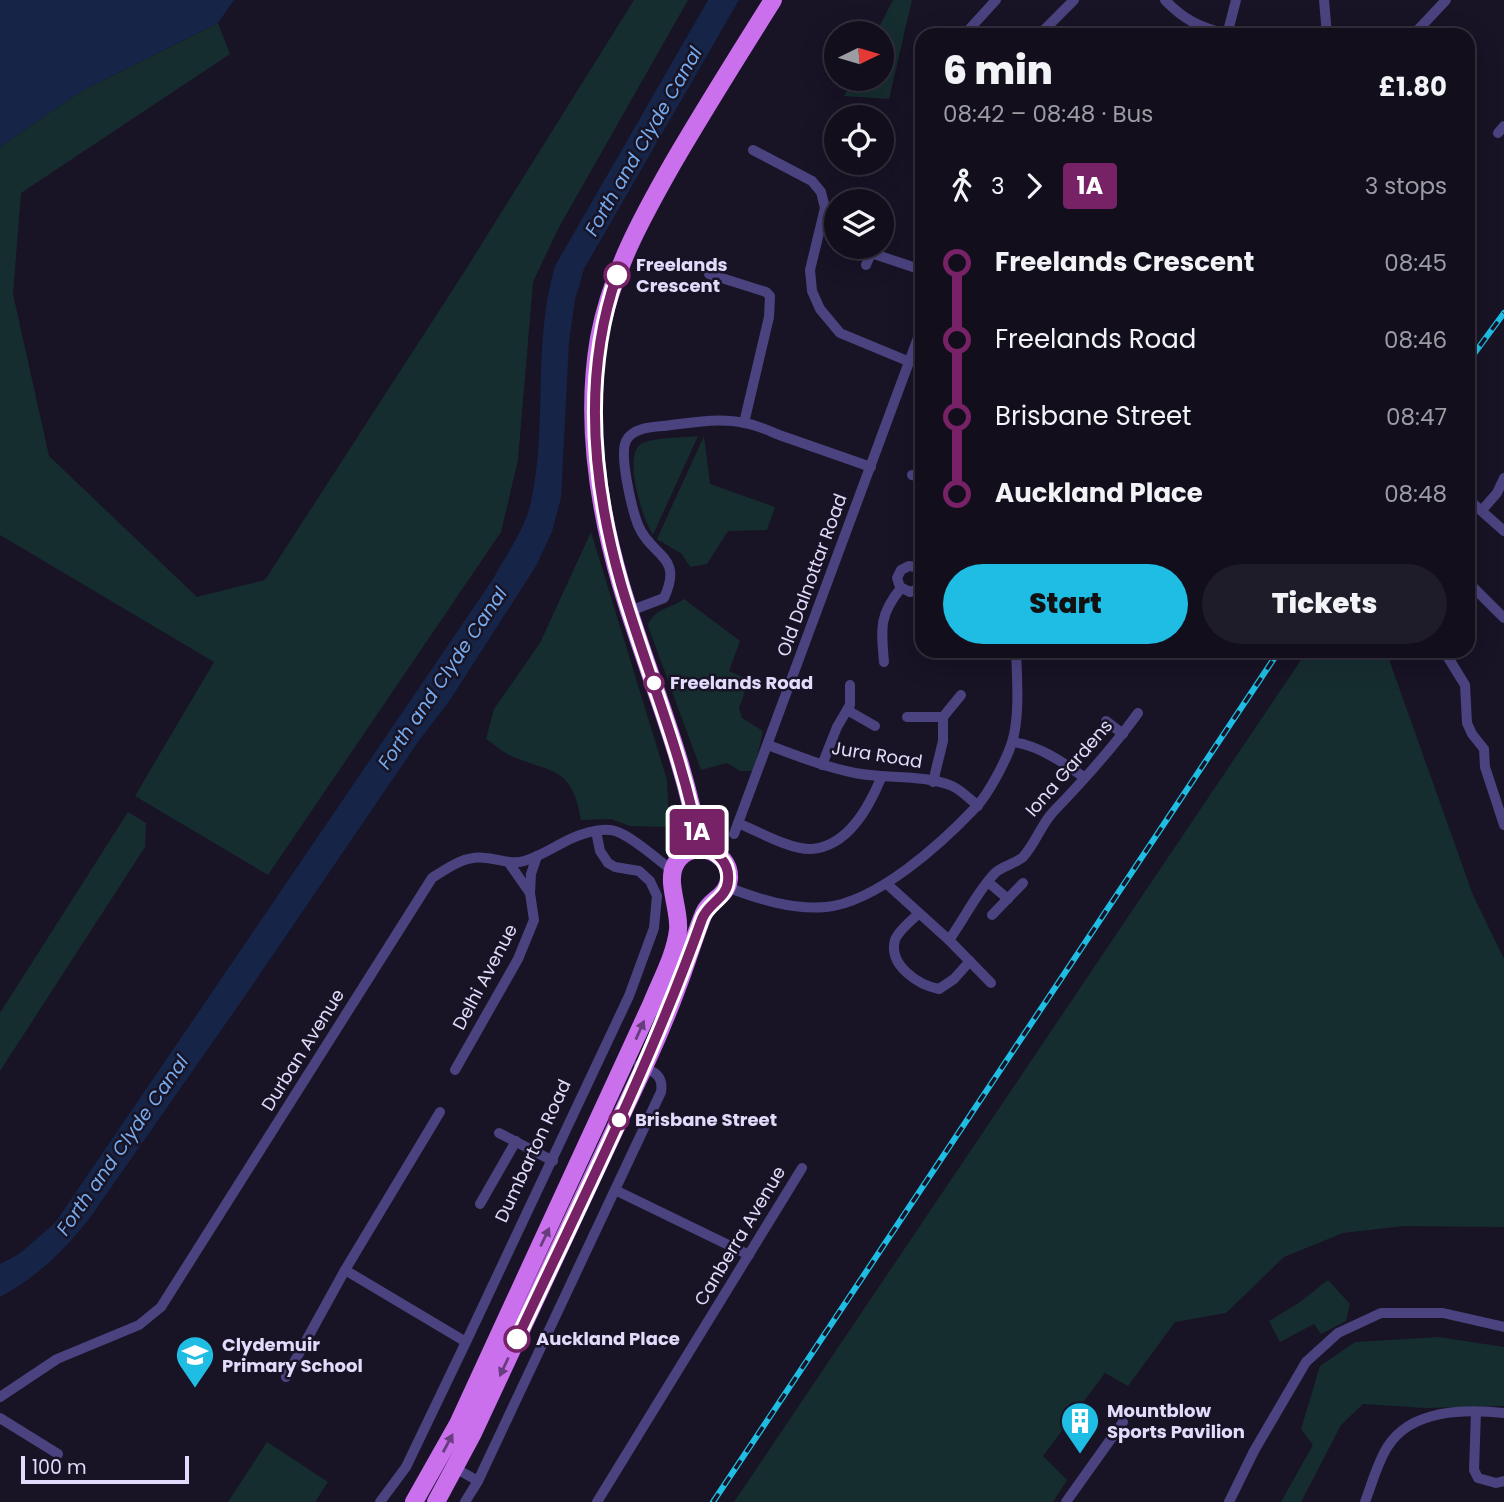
<!DOCTYPE html>
<html lang="en">
<head>
<meta charset="utf-8">
<style>
  :root { --surface:#120e1c; --page:#1f1c29; --text:#f1f3f6; --muted:#9c9ca3; --line:#312e3b; --accent:#1fbde3 }
  body { margin:0; font-family:Poppins,sans-serif; background:var(--page); color:var(--text); height:100vh; display:flex; flex-direction:column; font-size:26px; white-space:nowrap }
  * { box-sizing:border-box; margin:0 }
  p { font-size:23px; color:var(--muted) }
  .icon { flex:none; width:38px; height:38px; fill:none; stroke:currentColor; stroke-width:2; stroke-linecap:round; stroke-linejoin:round }
  .map { position:relative; flex:1; overflow:hidden }
  .drawer { position:absolute; left:915px; top:28px; width:560px; height:630px; display:flex; flex-direction:column; background:var(--surface); border-radius:21px; box-shadow:0 7px 28px #0002,0 0 0 2px var(--line) }
  .drawer>* { flex:none }
  .badge { padding:0 14px; border-radius:5px; font-size:24px; line-height:46px }
  .needle { width:46px; rotate:85deg }
  .fabs { position:absolute; left:824px; top:21px; display:grid; gap:14px }
  .fabs a { display:grid; place-items:center; width:70px; height:70px; border-radius:50%; background:var(--surface); box-shadow:0 7px 28px #0002,0 0 0 2px var(--line); font-size:35px }
  .scale { position:absolute; left:21px; bottom:18px; width:168px; box-sizing:border-box; padding-left:7px; border:4px solid #e2dbfb; border-top:0; font-size:19px; line-height:24px; white-space:nowrap; color:#e2dbfb; -webkit-text-stroke:5px #181325; paint-order:stroke }
  .map>.badge { position:absolute; translate:-50% -50%; box-shadow:0 0 0 4px #fff }
  .legs { display:flex; align-items:center; gap:10px; height:77px; padding:0 28px; font-size:23px }
  .legs p { margin-inline-start:auto }
  .summary { display:flex; align-items:center; justify-content:space-between; height:119px; padding:0 28px }
  h1 { font-size:38px; font-weight:800; line-height:52px }
  .action { display:flex; gap:14px; margin-top:auto; padding:14px 28px }
  .action a { flex:1; height:80px; border-radius:42px; background:var(--accent); color:#111; font-size:28px; font-weight:800; line-height:80px; text-align:center }
  .action a+a { background:var(--page); color:var(--text) }
  ul { padding:0 28px; list-style:none }
  li { display:flex; align-items:center; gap:24px; height:77px; font-size:26px }
  li i { display:grid; place-items:center; width:10px; height:100%; margin:0 9px; background:currentColor }
  li i::after { content:''; width:18px; height:18px; margin:-9px; border:5px solid; border-radius:50%; background:var(--surface) }
  li p { margin-inline-start:auto }
  li:first-child i { background:linear-gradient(#0000 50%,currentColor 0) }
  li:last-child i { background:linear-gradient(currentColor 50%,#0000 0) }
  .map>svg:first-child { display:block }
</style>
</head>
<body>
<div class="map">
<svg width="1504" height="1502" viewBox="0 0 1504 1502">
  <rect width="100%" height="100%" fill="#181325"/>
  <g fill="#162d2f">
    <path d="M634,0h54l-130,229 -25,53 -15,178 -17,72 -233,343 -133,-79 79,-134 -214,-127v-388l83,-57 135,-67 12,31 -209,139 -8,101 36,162 148,141 68,-17 196,-303z"/>
    <path d="M893,0h19l-23,99 -45,-3 9,-17h29v-46h-6z"/>
    <path d="M698,436l-45,99c-10,-14 -32,-84 -10,-92 14,-6 40,-5 55,-7z"/>
    <path d="M704,436l6,48 65,23 -8,23 -39,1 -21,33 -17,3 -8,-13 -25,-15z"/>
    <path d="M591,532l76,248 2,47 -39,-1 -19,-7 -30,1c-9,-55 -29,-46 -72,-65 -8,-4 -15,-11 -23,-16l8,-30 46,-66z"/>
    <path d="M684,599l56,42 -11,30 20,9 -10,28 3,10 21,13 -9,40h-14l-13,-8 -26,7 -53,-144c4,-17 24,-18 36,-27z"/>
    <path d="M1307,651h79l87,244 31,64v268l-100,-1 -61,7 -59,24 -58,56 -51,9 -47,64 -23,-13 -62,83 24,24 -14,22h-319z"/>
    <path d="M128,812l18,11 -1,24 -145,224v-58z"/>
    <path d="M1328,1280l22,24 -4,17 -25,13 -7,-10 -34,18 -11,-21 31,-19z"/>
    <path d="M1439,1337l65,10v59l-79,2 -62,-4 -22,21 -40,77h-20l32,-57 -12,-16 19,-63 35,-24z"/>
    <path d="M267,1442l61,40 -13,20h-87z"/>
  </g>
  <g fill="#152447">
    <path d="M0,0h234l-16,23 -135,67 -83,57z"/>
    <path d="M708,0h31l-155,269 -9,31 -6,42 -8,156 -9,34 -16,34 -86,134 -32,42 -173,254 -156,223c-26,33 -52,58 -89,78v-33l19,-10 36,-31 438,-644c13,-24 32,-50 38,-77 17,-78 1,-159 24,-236z"/>
  </g>
  <g fill="none" stroke-linecap="round" stroke-linejoin="round">
    <g stroke="#4b437f" stroke-width="10">
      <path d="M1165,0c19,20 36,28 62,34"/>
      <path d="M1324,0l3,35"/>
      <path d="M1416,32l30,-32"/>
      <path d="M1062,33l1,2"/>
      <path d="M964,35l32,-35"/>
      <path d="M1039,35l35,-35"/>
      <path d="M1227,35l9,-35"/>
      <path d="M1498,133l6,-7"/>
      <path d="M753,150l59,31 9,11 4,16 -15,62 2,21 8,18 20,24 70,29"/>
      <path d="M866,265l5,-12 51,17"/>
      <path d="M709,274l57,18 4,4 -1,21 -25,106"/>
      <path d="M912,475l10,2"/>
      <path d="M1468,499l36,32"/>
      <path d="M1482,510l15,-17 7,-15"/>
      <path d="M922,575l-6,-8 -7,-1 -8,4 -4,8 3,9 10,5 8,-3 4,-6"/>
      <path d="M1468,582l36,36"/>
      <path d="M630,611l34,-13c20,-43 -12,-40 -26,-73 -6,-16 -19,-69 -12,-84 6,-13 25,-14 38,-15 25,-3 55,-9 80,-3 14,2 27,9 41,14 28,10 57,20 86,30"/>
      <path d="M1444,651l21,34 2,38 5,11 12,15 1,18 19,58"/>
      <path d="M884,662c-3,-34 -5,-47 17,-74"/>
      <path d="M847,710l28,16"/>
      <path d="M907,717h36"/>
      <path d="M1106,721l17,13"/>
      <path d="M1013,742c27,4 49,20 71,35"/>
      <path d="M768,745c29,11 57,22 87,28 30,6 69,1 97,13 9,4 18,13 26,20"/>
      <path d="M822,765l15,-38 13,-22v-20"/>
      <path d="M933,782l10,-41v-24l18,-22"/>
      <path d="M738,823c19,8 53,27 73,26 37,-2 58,-42 70,-71"/>
      <path d="M734,834l188,-507"/>
      <path d="M988,882l20,17"/>
      <path d="M887,884l62,56 42,43"/>
      <path d="M727,887c31,12 65,23 99,20 51,-5 115,-63 150,-100 12,-12 31,-48 36,-65 8,-24 5,-65 4,-91"/>
      <path d="M530,893l1,-19 6,-18"/>
      <path d="M918,914c-7,7 -20,17 -23,26 -7,25 23,45 44,49l15,-10 16,-18"/>
      <path d="M992,915l31,-32"/>
      <path d="M949,940c16,-22 27,-47 46,-67 7,-7 20,-9 28,-16 12,-13 18,-32 30,-45 30,-31 59,-63 85,-99"/>
      <path d="M455,1070l63,-111 16,-39 -4,-27 -21,-30"/>
      <path d="M499,1133l54,28"/>
      <path d="M615,1190l134,65"/>
      <path d="M480,1204l36,-63"/>
      <path d="M345,1270l121,72"/>
      <path d="M286,1377l59,-107 95,-158"/>
      <path d="M0,1397l57,-38 82,-34 22,-18 271,-429c17,-11 33,-23 54,-20 13,1 25,7 38,3 15,-4 30,-14 44,-21 13,-6 32,-13 47,-9 17,5 43,29 58,40"/>
      <path d="M1476,1412l-2,58 4,8 18,5 8,-2"/>
      <path d="M0,1418l58,36"/>
      <path d="M455,1468l23,13"/>
      <path d="M380,1502l26,-35 60,-125 163,-346 25,-68 3,-32 -7,-15 -11,-10 -24,-4 -7,-4 -8,-12 -4,-20"/>
      <path d="M465,1502l13,-21 183,-389c3,-17 -8,-21 -22,-27"/>
      <path d="M597,1502l205,-334"/>
      <path d="M1066,1502l57,-80"/>
      <path d="M1229,1502l25,-51 52,-89 32,-29 43,-20h62l61,14"/>
      <path d="M1365,1502c7,-18 12,-39 23,-56 24,-37 77,-37 116,-33"/>
    </g>
    <g stroke="#ca70ed" stroke-width="18">
      <path d="M700,849c-15,-91 -53,-176 -79,-264 -23,-79 -36,-166 -22,-247 12,-64 42,-119 74,-175 32,-55 66,-109 100,-163"/>
      <path d="M414,1502l44,-78 193,-419c9,-23 24,-49 27,-75 2,-19 -11,-46 -4,-63 12,-30 57,-19 55,12 -2,18 -19,20 -25,34 -10,24 -17,50 -27,75 -10,27 -21,53 -33,79l-171,366 -37,69"/>
    </g>
    <g stroke="#1fbde3" stroke-width="6">
      <g id="rail">
        <path d="M1468,362l36,-49"/>
        <path d="M713,1502l566,-851"/>
      </g>
    </g>
    <use href="#rail" stroke="#181325" stroke-width="3.5" stroke-dasharray="10" stroke-linecap="butt"/>
  </g>
  <defs><path id="oneway-solid" d="M-6-.8H1V-3.2L6.5 0L1 3.2V.8H-6Z" transform="scale(1.75)"/></defs>
  <g fill="#683d7f">
    <use href="#oneway-solid" transform="translate(640 1030) rotate(-66)"/>
    <use href="#oneway-solid" transform="translate(545 1237) rotate(-65)"/>
    <use href="#oneway-solid" transform="translate(504 1367) rotate(115)"/>
    <use href="#oneway-solid" transform="translate(448 1443) rotate(-62)"/>
  </g>
  <g fill="none" stroke-linecap="round" stroke-linejoin="round">
    <g stroke="#fff" stroke-width="16">
      <path id="line-1" d="M517,1339c65,-139 134,-276 185,-420 6,-16 25,-21 26,-38 2,-18 -11,-31 -28,-32 -16,-92 -53,-176 -79,-265 -29,-102 -39,-208 -4,-309"/>
    </g>
    <use href="#line-1" stroke="#772166" stroke-width="10"/>
  </g>
  <defs>
    <g id="school-pin" transform="scale(2.0125)"><path d="M0 17L-7.5 6A9.5 9.5 0 1 1 7.5 6Z" fill="#1fbde3" stroke="#181325"/><path d="M0-5L7-2L0 1L-7-2ZM-4 1L0 2.5L4 1V4Q0 6-4 4Z" fill="#fff"/></g>
    <g id="building-pin" transform="scale(2.0125)"><path d="M0 17L-7.5 6A9.5 9.5 0 1 1 7.5 6Z" fill="#1fbde3" stroke="#181325"/><path d="M-4-6H4V6H1V3H-1V6H-4ZM-2.5-4.3h1.7v1.8h-1.7ZM.8-4.3h1.7v1.8H.8ZM-2.5-1h1.7V.8h-1.7ZM.8-1h1.7V.8H.8Z" fill="#fff"/></g>
  </defs>
  <g fill-rule="evenodd">
    <use href="#school-pin" x="195" y="1355"/>
    <use href="#building-pin" x="1080" y="1421"/>
  </g>
  <g fill="#fff" stroke="#772166" stroke-width="3.5">
    <circle cx="617" cy="275" r="12"/>
    <circle cx="654" cy="683" r="9"/>
    <circle cx="619" cy="1120" r="9"/>
    <circle cx="517" cy="1339" r="12"/>
  </g>
  <g text-anchor="middle" stroke-width="5" stroke-linejoin="round" paint-order="stroke">
    <g font-size="18" font-weight="bold" fill="#e2dbfb" stroke="#181325" text-anchor="start">
      <text x="636" y="271">Freelands<tspan x="636" dy="21">Crescent</tspan></text>
      <text x="670" y="689">Freelands Road</text>
      <text x="635" y="1126">Brisbane Street</text>
      <text x="536" y="1345">Auckland Place</text>
    </g>
    <g font-size="18" fill="#e2dbfb" stroke="#181325">
      <text transform="translate(812 575) rotate(-70)" y="6">Old Dalnottar Road</text>
      <text transform="translate(877 755) rotate(9)" y="6">Jura Road</text>
      <text transform="translate(1069 768) rotate(-49)" y="6">Iona Gardens</text>
      <text transform="translate(485 977) rotate(-62)" y="6">Delhi Avenue</text>
      <text transform="translate(303 1050) rotate(-58)" y="6">Durban Avenue</text>
      <text transform="translate(533 1151) rotate(-65)" y="6">Dumbarton Road</text>
      <text transform="translate(740 1236) rotate(-59)" y="6">Canberra Avenue</text>
    </g>
    <g font-size="18" font-weight="bold" fill="#e2dbfb" stroke="#181325" text-anchor="start">
      <text x="222" y="1351">Clydemuir<tspan x="222" dy="21">Primary School</tspan></text>
      <text x="1107" y="1417">Mountblow<tspan x="1107" dy="21">Sports Pavilion</tspan></text>
    </g>
    <g font-size="19" font-style="italic" fill="#76abee" stroke="#181325">
      <text transform="translate(643 141) rotate(-60)" y="7">Forth and Clyde Canal</text>
      <text transform="translate(442 678) rotate(-56)" y="7">Forth and Clyde Canal</text>
      <text transform="translate(122 1145) rotate(-55)" y="7">Forth and Clyde Canal</text>
    </g>
  </g>
</svg>
<div class="fabs">
<a><svg class="needle" viewBox="-14 -14 28 28"><path d="M0-13l5 13h-10z" fill="#e53935"/><path d="M0 13l5-13h-10z" fill="#9c9ca3"/></svg></a>
<a><svg class="icon" aria-label="locate" viewBox="0 0 24 24"><circle cx="12" cy="12" r="6"/><path d="M12 2v4M12 18v4M2 12h4M18 12h4"/></svg></a>
<a><svg class="icon" aria-label="layers" viewBox="0 0 24 24"><path d="M12 4l9 5-9 5-9-5zM3 14l9 5 9-5"/></svg></a>
</div>
<div class="scale">100 m</div>
<b class="badge" style="left:697px;top:832px;background:#772166;color:#fff">1A</b>
<section class="drawer">
<div class="summary"><div><h1>6 min</h1><p>08:42 – 08:48 · Bus</p></div><b>£1.80</b></div>
<div class="legs"><svg class="icon" aria-label="walk" viewBox="0 0 24 24"><circle cx="13" cy="4" r="2"/><path d="M13 8l-2 6 4 7M11 14l-3 7M7 12l3-4h3l4 4"/></svg>3<svg class="icon" aria-label="forward" viewBox="0 0 24 24"><path d="M9 5l7 7-7 7"/></svg><b class="badge" style="background:#772166;color:#fff">1A</b><p>3 stops</p></div>
<ul>
<li><i style="color:#772166"></i><b>Freelands Crescent</b><p>08:45</p></li>
<li><i style="color:#772166"></i><span>Freelands Road</span><p>08:46</p></li>
<li><i style="color:#772166"></i><span>Brisbane Street</span><p>08:47</p></li>
<li><i style="color:#772166"></i><b>Auckland Place</b><p>08:48</p></li>
</ul>
<div class="action"><a>Start</a><a>Tickets</a></div>
</section>
</div>
</body>
</html>
